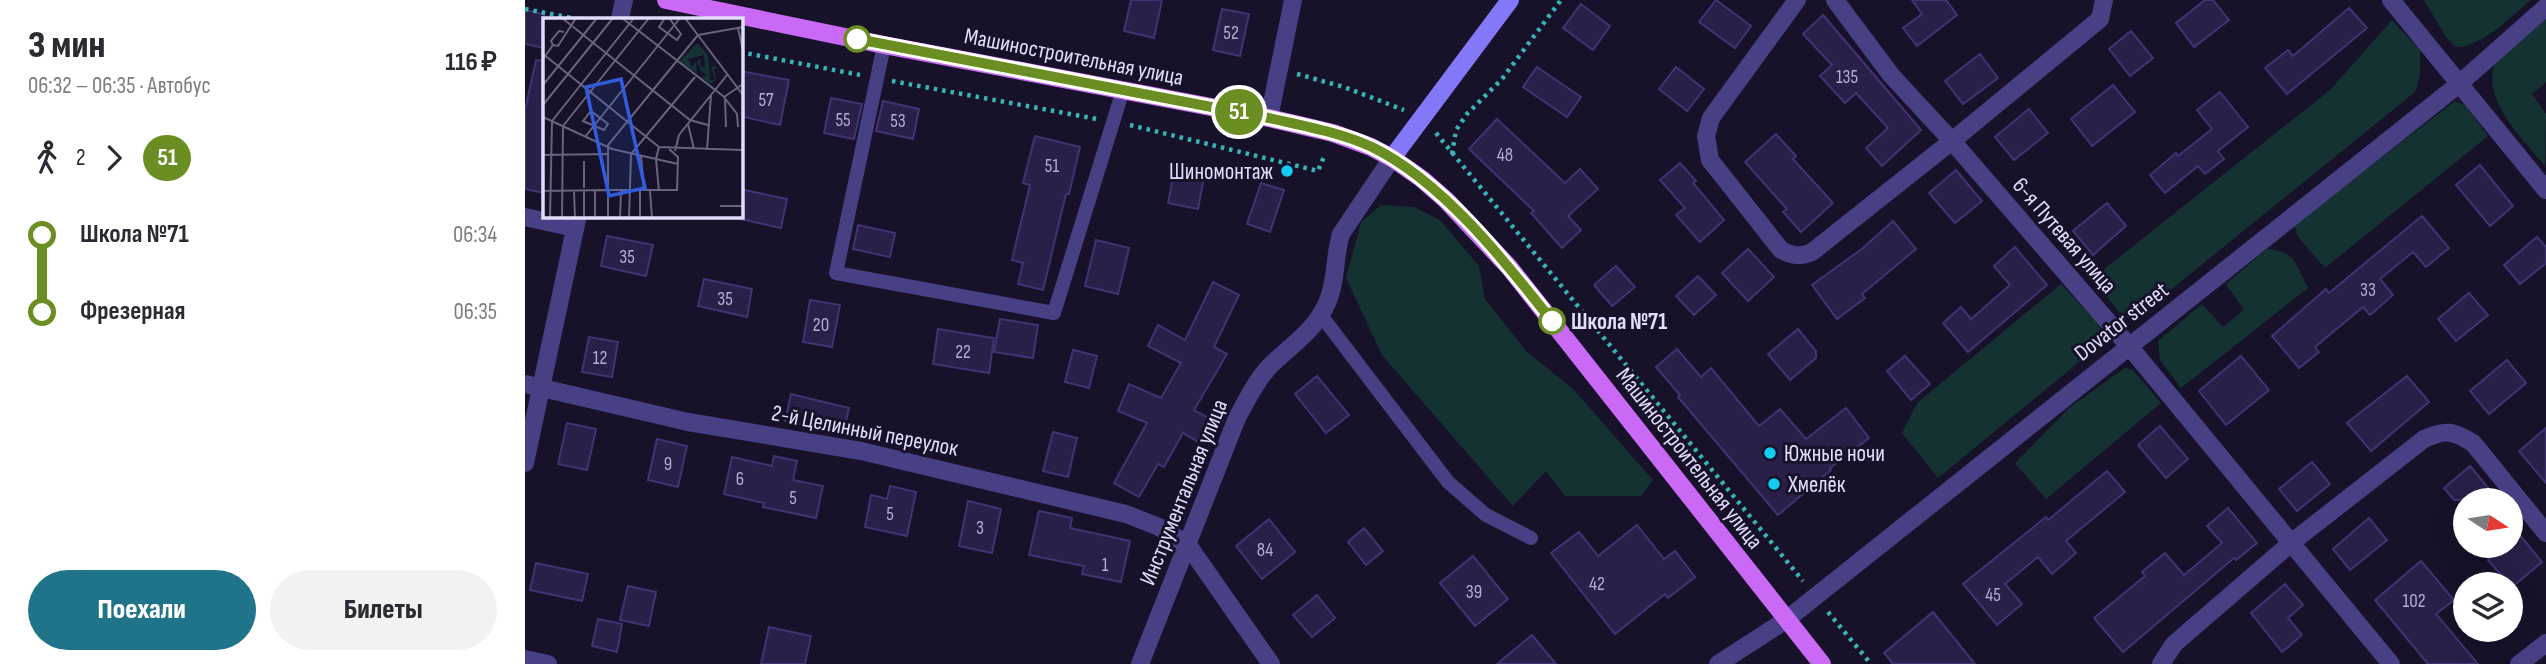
<!DOCTYPE html>
<html lang="ru">
<head>
<meta charset="utf-8">
<style>
  :root { --surface:#fff; --page:#f2f2f3; --text:#2b2b33; --muted:#7c7c81; --accent:#207489 }
  body { margin:0; font-family:"Sofia Sans Condensed",sans-serif; background:var(--page); color:var(--text); height:100vh; display:flex; flex-direction:column; font-size:26px; white-space:nowrap }
  * { box-sizing:border-box; margin:0 }
  p { font-size:23px; color:var(--muted) }
  .icon { flex:none; width:38px; height:38px; fill:none; stroke:currentColor; stroke-width:2; stroke-linecap:round; stroke-linejoin:round }
  .map { position:relative; flex:1; overflow:hidden }
  .details { display:flex; flex-direction:column; background:var(--surface); width:525px }
  .details>* { flex:none }
  .badge { padding:0 14px; border-radius:23px; font-size:24px; line-height:46px }
  .needle { width:46px; rotate:102deg }
  .tools { position:absolute; left:1928px; top:488px; display:grid; gap:14px }
  .tools a { display:grid; place-items:center; width:70px; height:70px; border-radius:50%; background:var(--surface); box-shadow:0 7px 28px #0002; font-size:35px }
  .map>.badge { position:absolute; translate:-50% -50%; box-shadow:0 0 0 4px #fff }
  .legs { display:flex; align-items:center; gap:10px; height:77px; padding:0 28px; font-size:23px }
  .legs p { margin-inline-start:auto }
  .headline { display:flex; align-items:center; justify-content:space-between; height:119px; padding:0 28px }
  h1 { font-size:38px; font-weight:800; line-height:52px }
  .action { display:flex; gap:14px; margin-top:auto; padding:14px 28px }
  .action a { flex:1; height:80px; border-radius:42px; background:var(--accent); color:#fff; font-size:28px; font-weight:800; line-height:80px; text-align:center }
  .action a+a { background:var(--page); color:var(--text) }
  ul { padding:0 28px; list-style:none }
  li { display:flex; align-items:center; gap:24px; height:77px; font-size:26px }
  li i { display:grid; place-items:center; width:10px; height:100%; margin:0 9px; background:currentColor }
  li i::after { content:''; width:18px; height:18px; margin:-9px; border:5px solid; border-radius:50%; background:var(--surface) }
  li p { margin-inline-start:auto }
  li:first-child i { background:linear-gradient(#0000 50%,currentColor 0) }
  li:last-child i { background:linear-gradient(currentColor 50%,#0000 0) }
  main { display:flex; flex:1; min-height:0 }
  .map>svg:first-child { display:block }
</style>
</head>
<body>
<main>
<section class="details">
<div class="headline"><div><h1>3 мин</h1><p>06:32 – 06:35 · Автобус</p></div><b>116 ₽</b></div>
<div class="legs"><svg class="icon" aria-label="walk" viewBox="0 0 24 24"><circle cx="13" cy="4" r="2"/><path d="M13 8l-2 6 4 7M11 14l-3 7M7 12l3-4h3l4 4"/></svg>2<svg class="icon" aria-label="forward" viewBox="0 0 24 24"><path d="M9 5l7 7-7 7"/></svg><b class="badge" style="background:#6b8e23;color:#fff">51</b></div>
<ul>
<li><i style="color:#6b8e23"></i><b>Школа №71</b><p>06:34</p></li>
<li><i style="color:#6b8e23"></i><b>Фрезерная</b><p>06:35</p></li>
</ul>
<div class="action"><a>Поехали</a><a>Билеты</a></div>
</section>
<div class="map">
<svg width="2021" height="664" viewBox="0 0 2021 664">
  <rect width="100%" height="100%" fill="#171229"/>
  <g fill="#153233">
    <path d="M1899,0h107c-22,17 -47,47 -76,47l-9,-10z"/>
    <path d="M2021,19v63l-14,12 14,20 -1,52c-20,-25 -67,-69 -49,-104 5,-9 40,-35 50,-43z"/>
    <path d="M1867,20l28,30v26l-5,16 -278,225h-14l-30,-39 237,-188z"/>
    <path d="M1930,101l11,5 22,30 -163,132 -27,-31 -4,-12z"/>
    <path d="M856,205l33,2 26,13 39,46 6,33 41,52 47,38 80,91 -12,16h-76l-19,-25 -33,35 -131,-151 -36,-77 15,-56z"/>
    <path d="M1742,249c28,2 30,17 41,39l-127,100 -21,-28 -2,-19 44,-37 21,23 21,-17 -18,-26z"/>
    <path d="M1536,284l34,36 7,11 -6,17 -158,130 -36,-45 15,-30z"/>
    <path d="M1600,368l8,2 28,33 -115,96 -31,-36 55,-56z"/>
  </g>
  <g fill="#2a1f49" stroke="#433274" stroke-width="2">
    <path d="M606,0h31l-8,38 -30,-7z"/>
    <path d="M1191,0l35,26 -16,22 -36,-26z"/>
    <path d="M1387,0h34l11,15 -40,31 -14,-18 19,-14z"/>
    <path d="M1680,0h8l16,20 -35,27 -18,-24z"/>
    <path d="M1056,4l29,22 -17,24 -30,-22z"/>
    <path d="M1824,8l18,20 -80,66 -22,-26 23,-18 5,6z"/>
    <path d="M697,9l27,5 -9,42 -27,-6z"/>
    <path d="M0,10l19,4v34l-19,-4z"/>
    <path d="M1298,15l98,115 -39,36 -16,-18 22,-20 -32,-35 -11,10 -25,-27 12,-11 -29,-31z"/>
    <path d="M1606,31l22,27 -23,18 -21,-27z"/>
    <path d="M1455,54l18,24 -35,26 -18,-23z"/>
    <path d="M11,60l8,1v132l-19,-4v-79z"/>
    <path d="M1012,67l44,30 -14,20 -44,-30z"/>
    <path d="M1151,67l28,22 -17,22 -28,-22z"/>
    <path d="M215,71l49,9 -9,45 -40,-9z"/>
    <path d="M1588,85l22,27 -43,34 -21,-27z"/>
    <path d="M1695,92l28,35 -30,24 6,8 -19,15 -7,-8 -33,27 -15,-18 26,-22 2,3 34,-27 -15,-19z"/>
    <path d="M306,98l31,6 -8,35 -30,-6z"/>
    <path d="M358,101l36,8 -6,30 -37,-8z"/>
    <path d="M1504,109l19,24 -34,27 -19,-23z"/>
    <path d="M972,119l68,64 15,-14 18,20 -30,27 13,14 -19,18 -31,-35 3,-2 -65,-62z"/>
    <path d="M1251,134l20,22 -3,3 40,44 -32,29 -18,-20 4,-3 -42,-47z"/>
    <path d="M510,136l45,11 -11,47h-3l-23,96 -25,-6 5,-21 -11,-3 18,-75 -7,-2z"/>
    <path d="M1155,163l16,18 -3,2 31,37 -24,22 -24,-27 9,-7 -25,-28z"/>
    <path d="M1955,165l33,41 -23,20 -34,-41z"/>
    <path d="M650,167l30,5 -7,37 -30,-6z"/>
    <path d="M1431,170l26,31 -27,22 -26,-30z"/>
    <path d="M736,183l23,7 -14,42 -23,-8z"/>
    <path d="M215,189l47,10 -6,29 -41,-9z"/>
    <path d="M1582,203l19,23 -33,29 -20,-24z"/>
    <path d="M1897,216l27,32 -23,19 -13,-15 -33,27 13,16 -23,20 -7,-8 -48,40 4,5 -20,16 -27,-32 54,-47 3,4z"/>
    <path d="M1368,221l23,28 -54,45 3,4 -28,21 -25,-34 51,-37z"/>
    <path d="M333,225l37,8 -5,24 -37,-8z"/>
    <path d="M82,236l46,9 -7,31 -45,-10z"/>
    <path d="M2012,237l9,10v16l-26,21 -16,-19z"/>
    <path d="M571,240l33,8 -11,46 -33,-8z"/>
    <path d="M1490,247l32,38 -79,67 -25,-29 18,-16 10,12 39,-34 -16,-19z"/>
    <path d="M1223,249l26,28 -26,24 -26,-28z"/>
    <path d="M1091,266l19,21 -23,19 -18,-21z"/>
    <path d="M1173,276l18,19 -22,20 -18,-19z"/>
    <path d="M179,279l48,10 -5,28 -49,-11z"/>
    <path d="M688,282l26,13 -25,52 13,7 -33,56 18,10 -12,23 -17,-10 -19,34 -6,-3 -19,33 -25,-14 33,-60 -29,-12 11,-27 32,14 20,-35 -33,-17 10,-21 27,15z"/>
    <path d="M1944,293l19,22 -32,26 -18,-22z"/>
    <path d="M285,300l30,5 -8,42 -29,-5z"/>
    <path d="M475,319l38,6 -5,33 -39,-6z"/>
    <path d="M413,329l56,9 -5,35 -56,-9z"/>
    <path d="M1273,329l18,22v7l-26,22 -22,-26z"/>
    <path d="M64,337l29,5 -6,35 -30,-5z"/>
    <path d="M1152,349l24,28 10,-9 48,58 21,-17 26,30 40,-31 23,30 -39,30 1,2 -53,45 -100,-118 2,-2 -24,-28z"/>
    <path d="M548,350l24,6 -8,32 -24,-6z"/>
    <path d="M1380,356l25,28 -19,16 -24,-29z"/>
    <path d="M1716,356l28,34 -43,35 -27,-34z"/>
    <path d="M1982,360l19,23 -37,31 -19,-23z"/>
    <path d="M792,376l32,39 -23,18 -31,-39z"/>
    <path d="M1882,376l22,26 -58,49 -24,-28z"/>
    <path d="M266,394l58,14 -6,26 -58,-13z"/>
    <path d="M42,423l29,6 -9,41 -29,-6z"/>
    <path d="M1635,426l28,33 -22,19 -28,-33z"/>
    <path d="M2021,428v55l-27,-32z"/>
    <path d="M528,432l24,6 -9,39 -25,-6z"/>
    <path d="M132,439l30,7 -9,41 -30,-7z"/>
    <path d="M249,456l23,5 -4,19 30,6 -7,32 -53,-11 1,-4 -40,-9 8,-37 40,9z"/>
    <path d="M1787,462l18,22 -33,27 -18,-22z"/>
    <path d="M1945,466l28,34h-44l-10,-12z"/>
    <path d="M1582,471l18,21 -59,49 10,12 -24,21 -14,-17 -33,27 17,20 -25,21 -34,-41 83,-67 2,3z"/>
    <path d="M365,486l26,6 -9,44 -42,-9 6,-32 16,4z"/>
    <path d="M443,501l33,8 -9,44 -33,-7z"/>
    <path d="M1703,508l29,35 -21,17 -2,-2 -111,94 -29,-34 51,-42 -3,-4 23,-19 19,22 38,-32 -15,-17z"/>
    <path d="M514,511l33,7 -2,10 60,13 -9,41 -39,-8 2,-8 -55,-11z"/>
    <path d="M1844,518l18,22 -37,30 -17,-21z"/>
    <path d="M744,519l26,33 -33,27 -26,-33z"/>
    <path d="M1112,525l27,34 11,-8 20,26 -27,21 -3,-4 -50,40 -64,-81 28,-21 19,24z"/>
    <path d="M839,528l19,23 -17,14 -18,-23z"/>
    <path d="M1994,534l23,28 -31,26v-4h-2l-21,-24 17,-14h6v-5z"/>
    <path d="M948,556l35,43 -33,27 -35,-43z"/>
    <path d="M1896,561l33,39 -18,14 42,50h-50l-53,-64z"/>
    <path d="M11,563l52,11 -6,27 -52,-11z"/>
    <path d="M1760,584l18,21 -15,13 14,17 -20,17 -31,-39z"/>
    <path d="M103,586l28,6 -7,34 -29,-6z"/>
    <path d="M792,595l18,23 -23,19 -19,-22z"/>
    <path d="M1408,612l42,52h-82l-9,-11z"/>
    <path d="M73,619l24,5 -5,28 -25,-6z"/>
    <path d="M244,627l42,9 -6,28h-44z"/>
    <path d="M1007,635l24,29h-59z"/>
  </g>
  <g fill="none" stroke-linecap="round" stroke-linejoin="round">
    <g stroke="#37b5b6" stroke-width="4.5" stroke-dasharray="3.5 5" stroke-linecap="butt">
      <path d="M0,9l52,10"/>
      <path d="M215,52l120,23"/>
      <path d="M772,74l47,13 60,23"/>
      <path d="M367,81l205,38"/>
      <path d="M605,125l188,46 7,-17"/>
      <path d="M911,133l367,448"/>
      <path d="M927,154l4,-24 11,-16 35,-35 59,-79"/>
      <path d="M1303,612l43,52"/>
    </g>
    <g stroke="#474085" stroke-width="14">
      <path d="M359,45l-48,228 218,40 69,-223"/>
      <path d="M795,314l128,168 38,33 45,23"/>
    </g>
    <g stroke="#474085" stroke-width="18">
      <path d="M1272,0l-86,118 -5,18 4,24 71,90c12,6 19,7 31,2l140,-111 148,-122 4,-19"/>
      <path d="M1310,0l56,75 61,66 177,205 262,318"/>
      <path d="M1866,0l155,190"/>
      <path d="M95,19l4,-19"/>
      <path d="M744,118l24,-118"/>
      <path d="M0,217l50,11"/>
      <path d="M0,384l163,38 173,29 265,63 33,13 29,18 83,119"/>
      <path d="M0,463l53,-248"/>
      <path d="M0,659l23,5"/>
      <path d="M615,664l97,-246c10,-18 18,-36 32,-51 21,-21 46,-36 58,-64 10,-22 7,-47 14,-69l51,-76"/>
      <path d="M1193,664l68,-44 673,-536 87,-77"/>
      <path d="M1636,664l13,-20 117,-101 133,-104c22,-10 29,-8 49,4l73,90"/>
      <path d="M1994,664l27,-21"/>
    </g>
    <path stroke="#8478f8" stroke-width="18" d="M867,158l118,-158"/>
    <path stroke="#cb69f7" stroke-width="18" d="M141,0l218,45 385,73 64,15 38,14 21,11 30,21 24,21 63,67 313,397"/>
  </g>
  <g fill="none" stroke-linecap="round" stroke-linejoin="round">
    <g stroke="#fff" stroke-width="16">
      <path id="line-1" d="M332,39l412,79c35,8 70,14 103,29 70,34 132,113 180,174"/>
    </g>
    <use href="#line-1" stroke="#6b8e23" stroke-width="10"/>
  </g>
  <g fill="#fff" stroke="#6b8e23" stroke-width="3.5">
    <circle cx="332" cy="39" r="12"/>
    <circle cx="1027" cy="321" r="12"/>
  </g>
  <g fill="#12cdf3" stroke="#171229" stroke-width="2.5">
    <circle cx="762" cy="171" r="7"/>
    <circle cx="1245" cy="453" r="7"/>
    <circle cx="1249" cy="484" r="7"/>
  </g>
  <g text-anchor="middle" stroke-width="6" stroke-linejoin="round" paint-order="stroke">
    <g font-size="19" fill="#b4add0">
      <text x="706" y="39">52</text>
      <text x="1322" y="83">135</text>
      <text x="241" y="106">57</text>
      <text x="318" y="126">55</text>
      <text x="373" y="127">53</text>
      <text x="980" y="161">48</text>
      <text x="527" y="172">51</text>
      <text x="102" y="263">35</text>
      <text x="1843" y="296">33</text>
      <text x="200" y="305">35</text>
      <text x="296" y="331">20</text>
      <text x="438" y="358">22</text>
      <text x="75" y="364">12</text>
      <text x="143" y="470">9</text>
      <text x="215" y="485">6</text>
      <text x="268" y="504">5</text>
      <text x="365" y="520">5</text>
      <text x="455" y="534">3</text>
      <text x="740" y="556">84</text>
      <text x="580" y="571">1</text>
      <text x="1072" y="590">42</text>
      <text x="949" y="598">39</text>
      <text x="1468" y="601">45</text>
      <text x="1889" y="607">102</text>
    </g>
    <g font-size="23" fill="#e2dcfd" stroke="#171229">
      <text transform="translate(549 56) rotate(11)" y="8">Машиностроительная улица</text>
      <text transform="translate(1540 235) rotate(49)" y="8">6-я Путевая улица</text>
      <text transform="translate(1596 321) rotate(-38)" y="8">Dovator street</text>
      <text transform="translate(340 430) rotate(11)" y="8">2-й Целинный переулок</text>
      <text transform="translate(1165 458) rotate(52)" y="8">Машиностроительная улица</text>
      <text transform="translate(658 492) rotate(-68)" y="8">Инструментальная улица</text>
    </g>
    <g font-size="23" fill="#e2dcfd" stroke="#171229" text-anchor="start">
      <text x="748" y="179" text-anchor="end">Шиномонтаж</text>
      <text x="1259" y="461">Южные ночи</text>
      <text x="1263" y="492">Хмелёк</text>
    </g>
    <g font-size="23" font-weight="bold" fill="#e2dcfd" stroke="#171229" text-anchor="start">
      <text x="1046" y="329">Школа №71</text>
    </g>
  </g>
  <g transform="translate(18 18)">
    <rect width="200" height="200" fill="#171229"/>
    <path d="M154,25l11,12 2,25h5l-4,-12 3,-3 4,3 -4,1 2,11 -6,4 -8,-6 5,-3 -7,-5 -3,-9 4,-2 -1,8h5l-1,-12 -16,4 4,8 4,-6 1,12 -18,-11z" fill="#153233"/>
    <path fill="none" stroke="#68637e" stroke-width="2" d="M19,0l128,102 18,5M79,0l101,78 14,18 1,13M122,0l-6,9 18,13 4,-6 -12,-16M142,0l58,77M195,10l5,23M155,17l45,-8M10,27l5,1 18,-28M0,36l116,93 84,3M1,40l9,-13 -2,-4 8,-10 5,1M0,67l54,-67M181,79l19,-13M182,80l1,29M0,87l70,-87M48,93l17,13 -4,6 -21,-9zM0,99l69,32 66,15M145,106l6,25M42,119l95,-119M164,132l4,-55M132,133l4,-16 48,-60M0,137l64,-1M98,138l3,35M41,143v27M64,172h70l1,-33 -9,-8M0,173l64,-1M31,173l1,27M41,173v27M52,173v27M97,173v27M107,173l2,27M116,173l-3,-32 3,-12M177,188h23M7,200l2,-97 82,-103M19,200l1,-92 86,-108M65,200v-73l90,-110M77,200l1,-28M86,200l2,-64 64,-77"/>
    <path fill="#315cdc" fill-opacity="0.15" stroke="#315cdc" stroke-width="3.5" d="M78,61l24,109 -36,8 -23,-109z"/>
    <rect width="200" height="200" fill="none" stroke="#e2dcfd" stroke-width="3.5"/>
  </g>
</svg>
<div class="tools">
<a><svg class="needle" viewBox="-14 -14 28 28"><path d="M0-13l5 13h-10z" fill="#e53935"/><path d="M0 13l5-13h-10z" fill="#7c7c81"/></svg></a>
<a><svg class="icon" aria-label="layers" viewBox="0 0 24 24"><path d="M12 4l9 5-9 5-9-5zM3 14l9 5 9-5"/></svg></a>
</div>
<b class="badge" style="left:714px;top:112px;background:#6b8e23;color:#fff">51</b>
</div>
</main>
</body>
</html>
